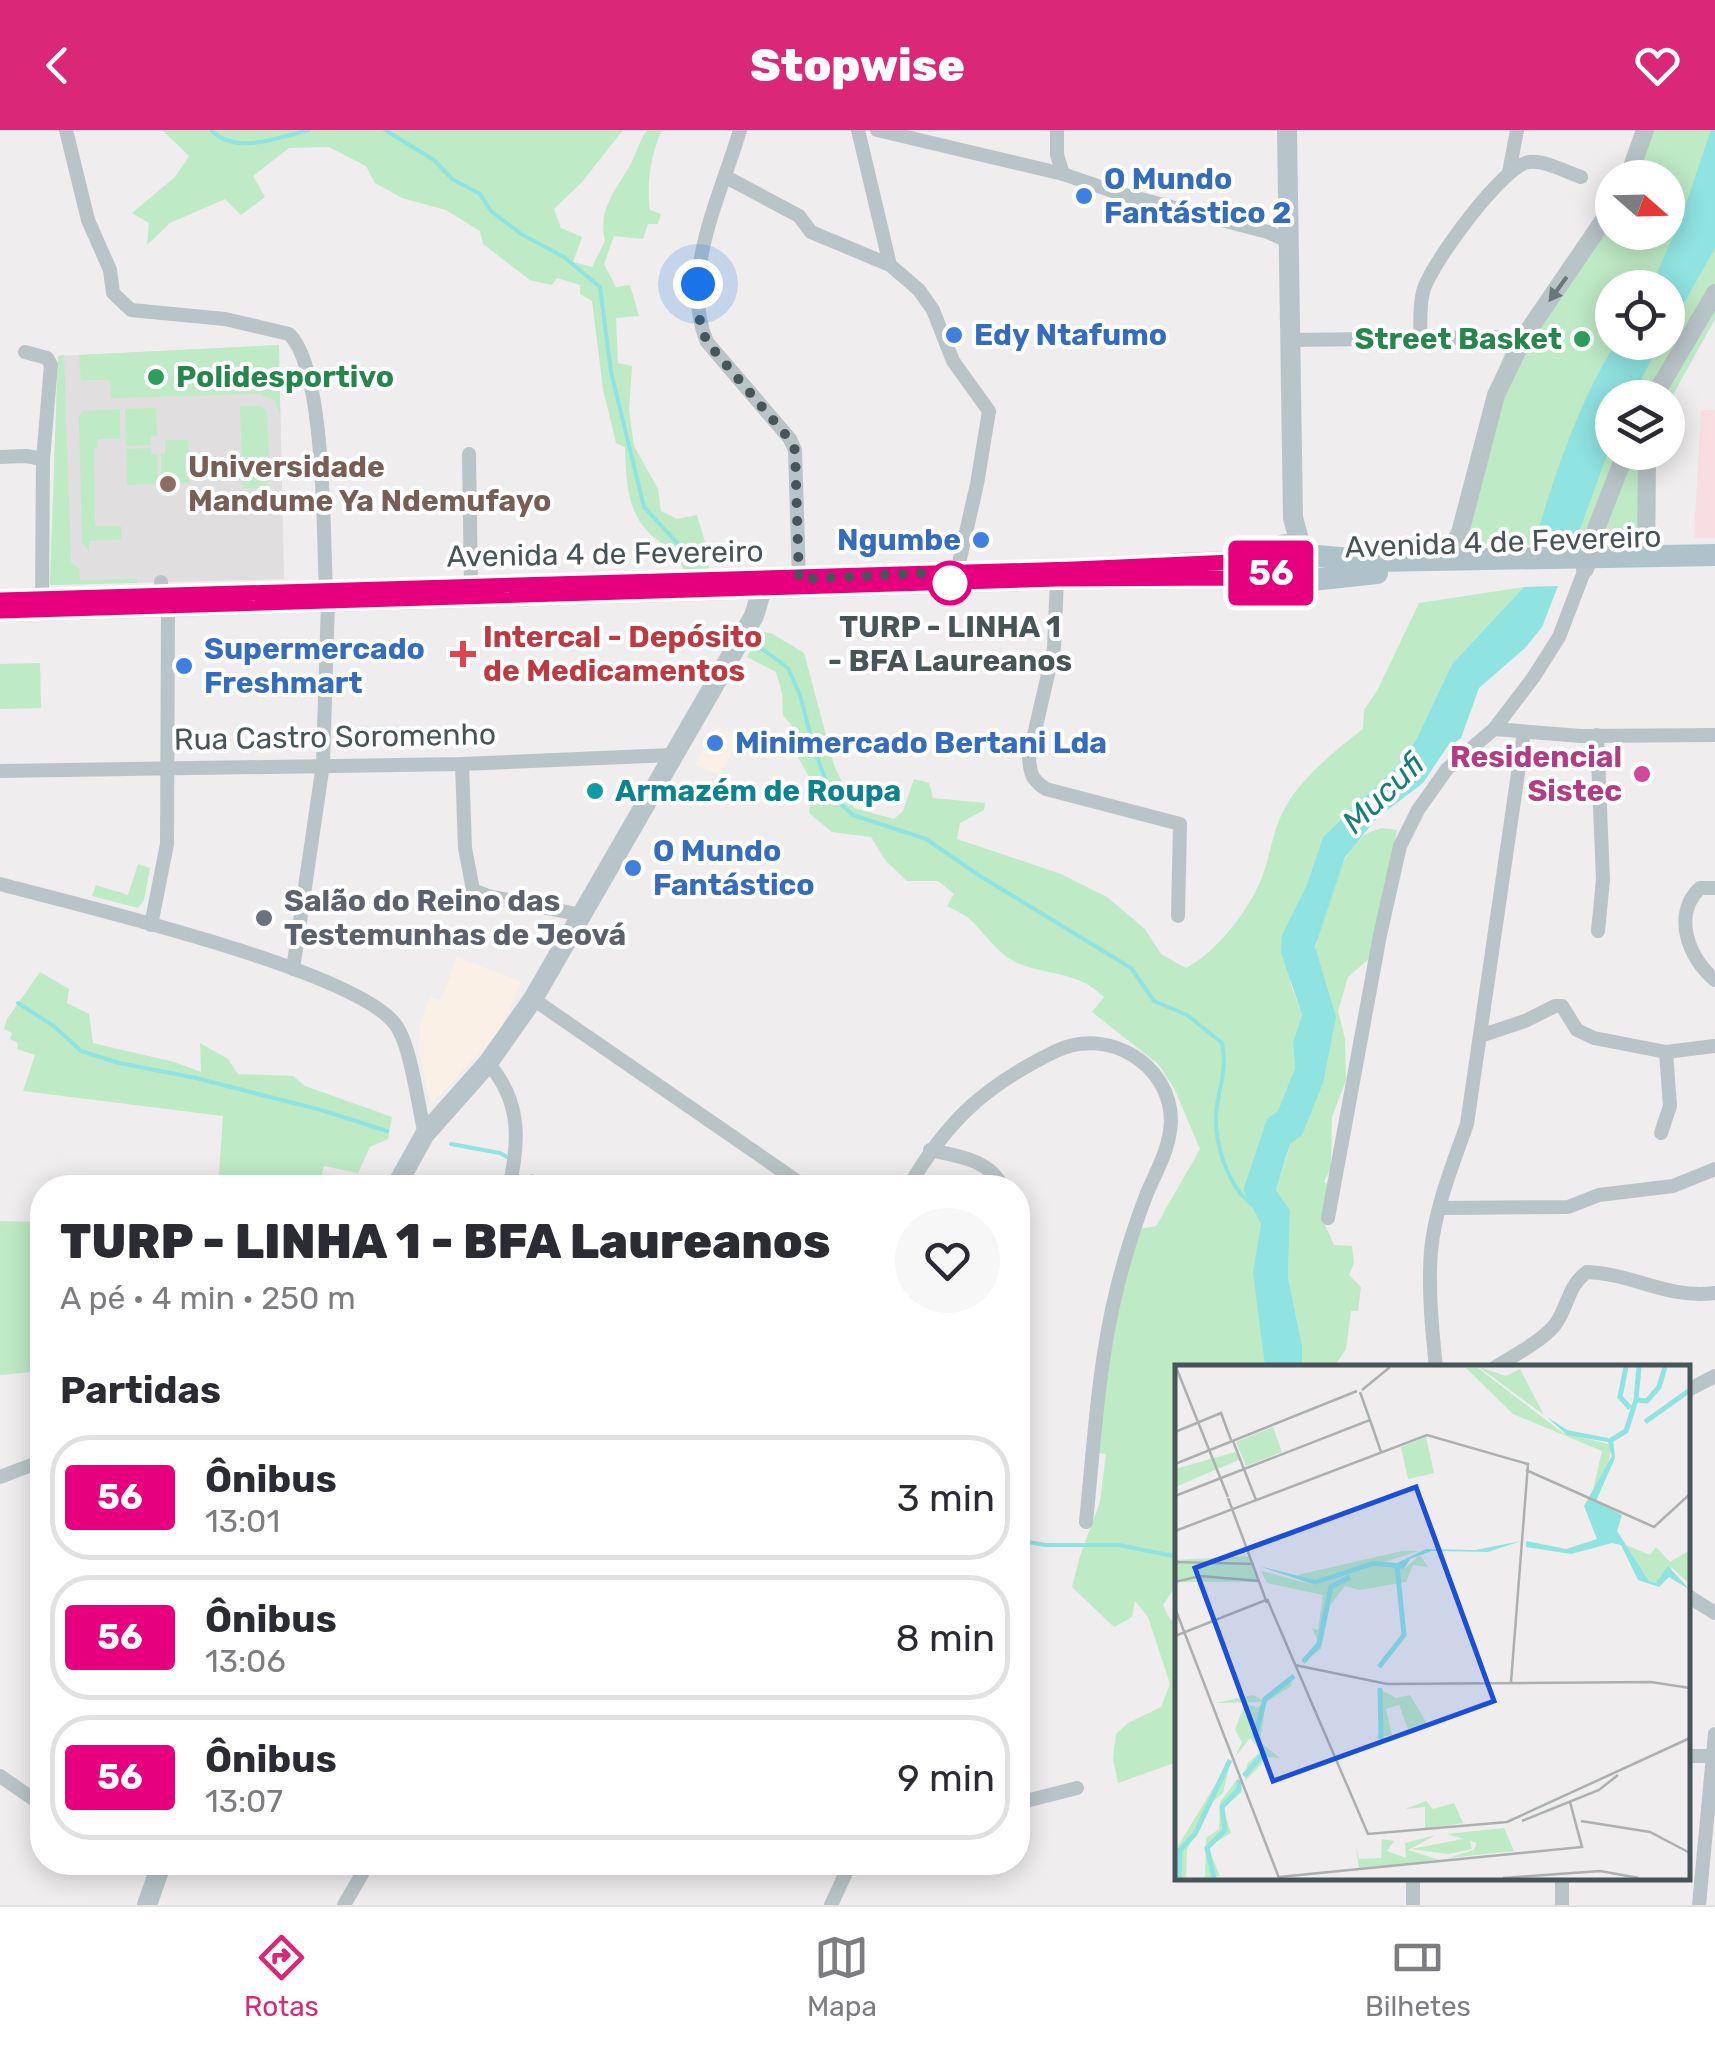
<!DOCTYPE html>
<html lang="pt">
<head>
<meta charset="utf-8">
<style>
  :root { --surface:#fff; --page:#f7f7f7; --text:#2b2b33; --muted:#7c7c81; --line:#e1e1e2; --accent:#db2777 }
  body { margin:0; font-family:Rubik,sans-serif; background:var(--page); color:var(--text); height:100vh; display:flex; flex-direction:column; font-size:38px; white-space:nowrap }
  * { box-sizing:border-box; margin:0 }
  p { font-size:32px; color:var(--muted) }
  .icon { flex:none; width:55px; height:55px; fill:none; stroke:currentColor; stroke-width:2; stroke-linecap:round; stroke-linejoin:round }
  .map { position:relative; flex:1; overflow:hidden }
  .drawer { position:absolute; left:30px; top:1045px; width:1000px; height:700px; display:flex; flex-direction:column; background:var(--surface); border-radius:40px; box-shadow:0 5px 25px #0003 }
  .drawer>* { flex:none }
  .badge { padding:0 20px; border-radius:8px; font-size:35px; line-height:65px }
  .needle { width:65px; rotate:110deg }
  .tools { position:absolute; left:1595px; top:30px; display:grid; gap:20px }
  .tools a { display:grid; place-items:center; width:90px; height:90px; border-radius:50%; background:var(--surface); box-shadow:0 5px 25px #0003; font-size:50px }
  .you { position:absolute; width:50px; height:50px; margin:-25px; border:8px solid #fff; border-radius:50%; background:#1a73e8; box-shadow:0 0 0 15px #1a73e833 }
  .map>.badge { position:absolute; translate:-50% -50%; box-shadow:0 0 0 5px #fff }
  h2 { padding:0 30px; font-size:38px; line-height:90px }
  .round { display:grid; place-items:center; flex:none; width:105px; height:105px; border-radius:52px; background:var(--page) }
  .head { display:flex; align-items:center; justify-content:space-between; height:170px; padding:0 30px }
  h1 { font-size:48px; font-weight:800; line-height:75px }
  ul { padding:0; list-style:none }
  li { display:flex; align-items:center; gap:30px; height:125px; margin:0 20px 15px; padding:0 10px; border:5px solid var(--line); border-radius:40px }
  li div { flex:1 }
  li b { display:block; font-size:38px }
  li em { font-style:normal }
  li .badge { min-width:110px; font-weight:700; text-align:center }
  header { display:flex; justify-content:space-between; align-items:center; height:130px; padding:0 30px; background:var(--accent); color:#fff; font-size:45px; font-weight:800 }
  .dock { display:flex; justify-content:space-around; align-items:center; height:140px; border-top:2px solid var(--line); background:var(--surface); font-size:28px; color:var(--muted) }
  .dock a { display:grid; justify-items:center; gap:5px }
  .dock .current { color:var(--accent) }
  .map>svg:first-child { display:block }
</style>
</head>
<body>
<header><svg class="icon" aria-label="back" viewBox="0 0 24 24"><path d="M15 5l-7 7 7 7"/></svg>Stopwise<svg class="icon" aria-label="heart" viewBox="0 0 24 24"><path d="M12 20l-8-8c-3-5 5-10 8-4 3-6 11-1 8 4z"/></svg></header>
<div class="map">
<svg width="1715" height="1775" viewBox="0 0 1715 1775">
  <rect width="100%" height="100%" fill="#efeded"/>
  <g fill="#faf0e6">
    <path d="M716,596l25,11 -21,38 -25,-10z"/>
    <path d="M457,827l64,25 -20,47 -70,76 -12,-54 1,-28 10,-26 11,3z"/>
  </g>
  <path fill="#e0dedf" d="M279,215l5,234 -234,6 8,-229z"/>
  <path fill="#f8dee2" d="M1701,280h14v128h-21z"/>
  <g fill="#beeac5" fill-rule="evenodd">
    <path d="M162,0h461l-41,52 -28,27 7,19 21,9 -9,25 19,5 13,-26c-7,-32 9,-48 24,-74 7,-12 10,-26 18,-37h15c-11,23 -16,55 -12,80l11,4 -3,10h-10l-5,15 -29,-3 -10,28 12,23 14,-2 9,31 -23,2 2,45 14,3 -3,44 5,36 24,43 3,22 16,8 20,-4 10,34 2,24 -24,2c-7,-30 -27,-29 -42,-49 -17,-22 -17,-53 -18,-79l-9,-4 -13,-54 -11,-88 -12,-7v-9l-23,-7 -5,7 -22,-5 -47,-36 -3,-13 -34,-21 -44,-12 -27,-15 -9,-17 -37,-19 -40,1 -36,28 12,21 -24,18 -16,-16 -55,24 -23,22 2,-22 -17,-10 43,-36 14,-21z"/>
    <path d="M1638,0h77v189l-41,74 -6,22v-17h-56v54l44,1 -1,94 -206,-4 38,-140 20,-56 50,-66 55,-87v38h56v-54l-47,-1zM1612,158h56v54h-56z"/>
    <path d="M279,215l1,70 -5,-14 -15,-7 -149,4 -1,-18h-29l-2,-25z"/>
    <path d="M64,225l7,208 8,5 1,12 57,-1v4l-87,2 8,-229z"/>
    <path d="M240,276h20l7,6 3,68 -6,8h-21z"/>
    <path d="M156,278l1,28h-6v9l-25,1 -1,-37z"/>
    <path d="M120,279v30h-22v9h-4l1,78h26v13l-32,2v10l-7,-8 -3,-126 4,-6z"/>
    <path d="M165,310h23l1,43h-28v-29l4,-1z"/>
    <path d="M151,318v6h6l1,30 -31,1 -1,-36z"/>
    <path d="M1524,457l-72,77 -36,76 -21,28 -72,69 -17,50 -15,98 11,30 -9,27 2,26 -17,44 -11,8 -24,70 18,34 -7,48 11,95 -87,1 -1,216 -14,21 7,14 7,6v137l-59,21 -5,-25 3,-24 12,-11 33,-16 9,-23 -22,-67 -13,-16 -3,16 -18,10 -42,-40 8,-31 20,-54 6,-48 -7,-1 7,-112 34,-112 16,-3 44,-77 -26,-61 -16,-24 -66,-52 12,-15c-27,-27 -58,-21 -89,-35 -16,-8 -29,-26 -41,-39 -7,-7 -17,-12 -27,-17l7,-12 -16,-13h-31l-21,-20 -15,-24 -39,-5 -23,-19 4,-30 -19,-32 -2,-25 -9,-11 -1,-22 -6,-21 -29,-15 14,-25 10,1 33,20 30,112 20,43 40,11 9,-8 11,-32 15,4 4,15 52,5 -1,7 -24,13 -3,16 104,35 46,23 38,32 16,25 25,14c31,-17 61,-55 75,-88 10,-25 11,-50 25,-74 17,-30 50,-56 77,-77l1,-19 13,-19 42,-88z"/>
    <path d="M40,533l1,45 -41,1v-45z"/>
    <path d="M1382,698l15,2 -27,128 -22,19 -10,34 7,28 1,41 -14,37 -1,50 -7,15 6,4 -7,34 11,25 18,1 2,17 -5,12 12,12 -3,24h-7l-5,38 -12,18h-32v-22l-14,-67 2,-68 -14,-20c5,-17 12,-34 15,-51 11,-72 17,-254 71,-302 5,-5 13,-6 20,-9z"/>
    <path d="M138,734l12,4 -6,32 -6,8 -46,-12 4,-11 32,10z"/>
    <path d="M40,842l29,17 -2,14 22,11 4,29 81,19 27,10 -1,-29 28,16 10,15 55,2 12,10 87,31 -4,22 -18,8 -12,26 -34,-7 -6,21h-100l5,-71 -200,-25 12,-36 -18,-6 1,-6 -8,-4 2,-6 -8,-4 3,-10z"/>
    <path d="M0,1091l42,1v149l-42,4z"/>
  </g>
  <g fill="#8fe3e1">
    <path d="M1711,0h4v118l-47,83v-43l-17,-1 30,-69z"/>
    <path d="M1616,213h44l-28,54 -20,1v43l-36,99h-41c21,-68 43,-137 81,-197z"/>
    <path d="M1558,456l-16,41 -17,21 -46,40 -18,50 -14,9 -24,36 -46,35 -32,39 -30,90 21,70 -13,66 -21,52 -12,9 -14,46 14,20 -2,68 14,67v22h-37l-12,-95 8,-48 -18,-34 24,-71 11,-8 17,-43 -2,-26 9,-27 -21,-63 1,-17 24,-48 17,-50 72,-69 21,-28 36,-76 72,-77z"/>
  </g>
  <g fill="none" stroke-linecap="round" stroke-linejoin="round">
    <g stroke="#8fe3e1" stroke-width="4">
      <path d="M211,0c26,26 67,7 98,0"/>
      <path d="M385,0l49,30 18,19 28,15 11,17 30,23 43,23 36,30 11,85 33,135 46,50"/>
      <path d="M754,513l34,25 12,27 15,57 17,44 21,19 73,24 54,37 151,92 23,33 33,14 35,28c5,24 -1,39 -5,62 -5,32 9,81 36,100"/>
      <path d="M18,873l37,24 26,24 38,12 77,15 125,32 66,21"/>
      <path d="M451,1014l49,9 9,5"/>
      <path d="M532,1046l12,12"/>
      <path d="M1018,1410l27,5h74l59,12"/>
    </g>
    <g stroke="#b9c4c8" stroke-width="14">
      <path d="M66,0l22,90 22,50 3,23 18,17 94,9 64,15c37,35 34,204 37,257"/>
      <path d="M740,0c-19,65 -61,146 -33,212l83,97 5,11 4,129"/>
      <path d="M858,0l32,135 29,25 14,20 20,51 36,50 -12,73 -20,88"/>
      <path d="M877,0l186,44 58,20 147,38 20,9"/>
      <path d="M1057,0v25l6,19"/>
      <path d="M1509,43l8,-43"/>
      <path d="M726,47l73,39 12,16 79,33"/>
      <path d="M1420,208c1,-15 -1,-32 3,-46 6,-26 81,-128 106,-130 16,-2 37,10 52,15"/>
      <path d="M1290,210l234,-3"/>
      <path d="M25,222l22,6 4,7 -8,94 -1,140"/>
      <path d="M469,324l2,133"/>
      <path d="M0,327l26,-1 17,3"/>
      <path d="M1057,449l-3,69 -25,109c1,17 3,23 17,32l134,35 -2,92"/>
      <path d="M161,452l1,13"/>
      <path d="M1494,599l87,7 134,-1"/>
      <path d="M1597,605l6,145 -5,51"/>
      <path d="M462,634l3,84 8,42 15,6 94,19"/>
      <path d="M0,641l462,-7 209,-9"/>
      <path d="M0,754c78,21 353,85 395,140 16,20 23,83 30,110"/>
      <path d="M1715,758h-15c-28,26 -12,70 15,92"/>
      <path d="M151,795l16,-81 1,-239"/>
      <path d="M293,839l30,-205 5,-163"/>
      <path d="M533,869l274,189"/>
      <path d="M1483,905l42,-14 30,-15h7l15,24 17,8 72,14 49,-6"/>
      <path d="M488,933c33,38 32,77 21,125"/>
      <path d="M1661,1003l9,-27 -4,-54"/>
      <path d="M930,1020c27,6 60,9 73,38"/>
      <path d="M908,1058c39,-68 78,-103 148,-137 51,-25 115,13 115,70 -1,27 -14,49 -24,72 -12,31 -22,63 -30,95 -19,76 -23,156 -31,234"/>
      <path d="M1441,1078l127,-1 31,-12 74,-9 42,-17"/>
      <path d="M1328,1088l52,-283 20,-89 18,-36 29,-41 47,-40 39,-51 26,-41 26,-68"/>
      <path d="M1436,1238c-4,-40 -8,-78 -5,-117 4,-43 22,-87 36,-127l57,-392"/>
      <path d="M1494,1238c20,-13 44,-24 60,-42 14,-17 13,-40 33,-54 48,2 79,27 128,21"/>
      <path d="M1688,1260l27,-14"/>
      <path d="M0,1347l42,-16"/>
      <path d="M1688,1466l27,17"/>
      <path d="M1688,1626h25"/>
      <path d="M0,1646l42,29"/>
      <path d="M1018,1673l59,-15"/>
      <path d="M139,1732l19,12"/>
      <path d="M1413,1748v27"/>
      <path d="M1562,1748v27"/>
      <path d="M344,1775l25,-43"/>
      <path d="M831,1775l20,-43"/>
      <path d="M1699,1775l16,-171"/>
    </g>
    <g stroke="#b9c4c8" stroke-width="18">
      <path d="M1628,48l17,-48"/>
      <path d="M1653,268l62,-105"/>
      <path d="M1646,426l1,-104"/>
      <path d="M1445,429l15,-26 36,-138 28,-58 88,-129"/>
      <path d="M1585,439l11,-40 30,-77"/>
    </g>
    <g stroke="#b7c5ca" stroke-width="20">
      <path d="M1287,0l6,388 9,32"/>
      <path d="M395,1058l30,-54 63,-71 45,-64 221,-383 8,-27"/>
      <path d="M147,1775l15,-43"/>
    </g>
    <g stroke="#afc2c9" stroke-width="22">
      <path d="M1176,434l56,-2 39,-8"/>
      <path d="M1269,434l6,-15c12,-7 22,-5 30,6l71,6 339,-6"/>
      <path d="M1294,452l83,-9"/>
      <path d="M0,481l1057,-32 173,-1 59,5 15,-9 1,-19"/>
    </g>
  </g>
  <defs><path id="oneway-solid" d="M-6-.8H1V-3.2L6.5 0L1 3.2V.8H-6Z" transform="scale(2.5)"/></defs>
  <use fill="#69767a" href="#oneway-solid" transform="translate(1558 159) rotate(126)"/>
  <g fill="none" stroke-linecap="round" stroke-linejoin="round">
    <g stroke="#fff" stroke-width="22">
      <path id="line" d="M0,470l1074,-31 158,-7 40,-8 -3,12 11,15 -50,-3 -173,1 -1057,32"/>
    </g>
    <use href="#line" stroke="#e6007e" stroke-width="15"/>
    <path stroke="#475458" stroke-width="10" stroke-dasharray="0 18" d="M698,154l2,40 7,18 83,98 5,10 4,129 149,-7 2,11"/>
  </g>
  <g fill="#3f7fe0" stroke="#fff" stroke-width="4">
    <circle cx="1084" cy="66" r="10"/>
    <circle cx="954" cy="205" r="10"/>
    <circle cx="981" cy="410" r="10"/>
    <circle cx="184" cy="536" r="10"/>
    <circle cx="715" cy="613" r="10"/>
    <circle cx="633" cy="738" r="10"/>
  </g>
  <g fill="#2e9e5b" stroke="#fff" stroke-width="4">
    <circle cx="1582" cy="209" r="10"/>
    <circle cx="156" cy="247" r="10"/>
  </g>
  <circle fill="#8d6e63" stroke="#fff" stroke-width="4" cx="168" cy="354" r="10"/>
  <circle fill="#fff" stroke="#e6007e" stroke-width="5" cx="950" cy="453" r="20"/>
  <path fill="#e0444e" stroke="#fff" stroke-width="4" d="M458 509h10v10h10v10h-10v10h-10v-10h-10v-10h10z"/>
  <circle fill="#d1479c" stroke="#fff" stroke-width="4" cx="1642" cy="644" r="10"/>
  <circle fill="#0f9aa8" stroke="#fff" stroke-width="4" cx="595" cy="661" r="10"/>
  <circle fill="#6b7280" stroke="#fff" stroke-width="4" cx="264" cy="788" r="10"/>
  <g text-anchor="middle" stroke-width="8" stroke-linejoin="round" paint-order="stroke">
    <g font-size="30" font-weight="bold" fill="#366cbe" stroke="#fff" text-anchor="start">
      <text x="1104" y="59">O Mundo<tspan x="1104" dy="34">Fantástico 2</tspan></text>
      <text x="974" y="215">Edy Ntafumo</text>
      <text x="961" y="420" text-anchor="end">Ngumbe</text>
      <text x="204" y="529">Supermercado<tspan x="204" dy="34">Freshmart</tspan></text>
      <text x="735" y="623">Minimercado Bertani Lda</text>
      <text x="653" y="731">O Mundo<tspan x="653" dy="34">Fantástico</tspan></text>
    </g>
    <g font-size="30" font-weight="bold" fill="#27864d" stroke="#fff" text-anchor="end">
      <text x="1562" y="219">Street Basket</text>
      <text x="176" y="257" text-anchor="start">Polidesportivo</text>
    </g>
    <g font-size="30" font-weight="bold" fill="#785e54" stroke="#fff" text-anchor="start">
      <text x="188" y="347">Universidade<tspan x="188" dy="34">Mandume Ya Ndemufayo</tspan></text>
    </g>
    <g font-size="30" fill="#475458" stroke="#fff">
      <text transform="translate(1503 412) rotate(-2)" y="10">Avenida 4 de Fevereiro</text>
      <text transform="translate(605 424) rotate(-1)" y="10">Avenida 4 de Fevereiro</text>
      <text transform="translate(335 607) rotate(-1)" y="10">Rua Castro Soromenho</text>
    </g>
    <g font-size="30" font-weight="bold" fill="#475458" stroke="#fff">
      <text x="950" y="507">TURP - LINHA 1<tspan x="950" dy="34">- BFA Laureanos</tspan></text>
    </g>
    <g font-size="30" font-weight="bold" fill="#be3a42" stroke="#fff" text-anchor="start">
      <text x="483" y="517">Intercal - Depósito<tspan x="483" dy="34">de Medicamentos</tspan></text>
    </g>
    <g font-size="30" font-weight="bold" fill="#b23c85" stroke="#fff" text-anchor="end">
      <text x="1622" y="637">Residencial<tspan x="1622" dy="34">Sistec</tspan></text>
    </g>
    <g font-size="30" font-weight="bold" fill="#0d838f" stroke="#fff" text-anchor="start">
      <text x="615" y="671">Armazém de Roupa</text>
    </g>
    <g font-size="30" font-weight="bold" fill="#5b616d" stroke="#fff" text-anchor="start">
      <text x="284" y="781">Salão do Reino das<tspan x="284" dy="34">Testemunhas de Jeová</tspan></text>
    </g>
    <g font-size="32" font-style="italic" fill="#177e7c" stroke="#fff">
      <text transform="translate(1383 663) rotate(-44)" y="11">Mucufi</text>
    </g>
  </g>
  <g transform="translate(1175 1235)">
    <rect width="515" height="515" fill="#efeded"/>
    <path d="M304,2l27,9 14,-7 24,46zM291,3h12l85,65 49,12 -5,25 -16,28 11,-47 -89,-37zM98,62l9,25 -36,14 -10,-24zM251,72l8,36 -26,6 -7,-32zM60,87l6,7 -66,28v-18zM451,180l24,10 6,-8 14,15 20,-12v34l-18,-16 -16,15 -7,-2zM227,186h17l-72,23 -38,7 -12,-6zM245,190l8,12 -15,-2 -7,17 -46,8 -15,-4 -15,20 -9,43 -20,15 18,-20 -7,-16 6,2 5,-35 -56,-12 -6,-12 54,14 59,-19 30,3zM75,191l9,26h-84v-22zM118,309l-2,12 -25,16 -5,32 1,10 18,14 -12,-1 -23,24 2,-17 14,-13 -11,-13 -15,19 7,-15 -7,-12 10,-27 13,5 5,-6 -47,1 37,-8 9,5zM203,323l18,10 14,-3 18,30 -19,7 -10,-27 -13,4 6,26 -16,3 6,-10zM56,394l-8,34 -14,12 -22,45 -1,28h-11l7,-16 -7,-11zM64,412l3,15 -19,16 8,25 -23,14 12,29 -15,2 1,-40 13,-9 1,-27zM251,436l7,8 21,-6 9,20 -38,6v-22l-20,2zM329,463l10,23 -66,7 26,-8 3,-7 -30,-9zM261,470l-28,15 32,10 -81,8 -3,-21 3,12 22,-1 1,-19 12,2 -7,10 19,7 -1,-15zM294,473l3,11 -24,5 -37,-5z" fill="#beeac5"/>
    <path d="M372,52l20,13 46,9 2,19 -19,43 26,14 -5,16 32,50 7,2 12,-17 22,24 -21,-13 -10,10 -21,-7 -17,-35 -9,-2 -41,11 -45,-7v-6l40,8 31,-10 -13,-33 28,-50 -4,-14 -41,-7zM346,176l-33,11 -56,-1 -22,8 -6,10 -30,-3 -59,19 -56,-19 56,14 58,-19 24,2 29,-14 49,1z" fill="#8fe3e1"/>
    <path fill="none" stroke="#8fe3e1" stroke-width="5" d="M451,2l-6,30 10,11M461,34l3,-32M470,57l45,-32M436,75l15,-9 10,-31 11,1 12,-14 6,-20M128,297l16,-18 12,-57 19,-10M204,302l25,-32 -7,-69M205,323l1,51M69,411l20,-23 -9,-18 10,-36 29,-23M4,513l1,-28 15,-16 35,-74M39,513l-7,-30 18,-18 -3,-23 17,-18v-9"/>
    <path fill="none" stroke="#acb0b1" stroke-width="2.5" d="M1,2l52,130M187,25l28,-23M195,55l11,32M0,67l46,-19 10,27M58,76l23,59M0,99l182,-73M351,105l128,57 36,-33M0,131l195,-76 -10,-28M53,133l39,105M0,166l252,-96 101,29 -17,218M0,197l79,2M0,217l25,-6 60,5M92,234l101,235 139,-12 183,-84M0,243l104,270M0,271l91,-36M120,300l92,19 264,-2 39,6M347,456l77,-31 19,-15M406,456l69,11 40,21M104,512l303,-30 -12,-45M328,513l97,-7 39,7"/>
    <path fill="#1d4ed8" fill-opacity="0.15" stroke="#1d4ed8" stroke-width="5" d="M241,122l78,214 -221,80 -78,-213z"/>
    <rect width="515" height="515" fill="none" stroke="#475458" stroke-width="5"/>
  </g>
</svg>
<div class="tools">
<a><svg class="needle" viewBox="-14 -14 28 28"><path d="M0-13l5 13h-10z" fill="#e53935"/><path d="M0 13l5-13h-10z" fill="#7c7c81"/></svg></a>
<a><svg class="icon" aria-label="locate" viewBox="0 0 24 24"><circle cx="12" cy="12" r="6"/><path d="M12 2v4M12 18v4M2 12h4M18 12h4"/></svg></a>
<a><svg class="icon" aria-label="layers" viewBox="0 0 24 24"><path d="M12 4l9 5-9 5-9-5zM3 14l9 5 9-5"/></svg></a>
</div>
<div class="you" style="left:698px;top:154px"></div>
<b class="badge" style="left:1271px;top:443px;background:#e6007e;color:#fff">56</b>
<section class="drawer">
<div class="head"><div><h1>TURP - LINHA 1 - BFA Laureanos</h1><p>A pé · 4 min · 250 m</p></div><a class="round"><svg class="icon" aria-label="heart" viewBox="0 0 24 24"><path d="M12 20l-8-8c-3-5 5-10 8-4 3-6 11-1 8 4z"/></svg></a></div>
<h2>Partidas</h2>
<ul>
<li><span class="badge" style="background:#e6007e;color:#fff">56</span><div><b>Ônibus</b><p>13:01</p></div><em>3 min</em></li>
<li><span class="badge" style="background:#e6007e;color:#fff">56</span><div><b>Ônibus</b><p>13:06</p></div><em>8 min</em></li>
<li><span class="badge" style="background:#e6007e;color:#fff">56</span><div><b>Ônibus</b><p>13:07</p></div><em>9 min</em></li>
</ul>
</section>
</div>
<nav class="dock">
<a class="current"><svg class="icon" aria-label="directions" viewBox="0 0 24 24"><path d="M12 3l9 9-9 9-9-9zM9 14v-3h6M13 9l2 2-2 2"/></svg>Rotas</a>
<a><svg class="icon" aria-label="map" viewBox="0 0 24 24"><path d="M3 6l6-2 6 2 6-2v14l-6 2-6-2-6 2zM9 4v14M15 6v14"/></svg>Mapa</a>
<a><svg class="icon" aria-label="tickets" viewBox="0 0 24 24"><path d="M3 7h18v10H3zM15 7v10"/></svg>Bilhetes</a>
</nav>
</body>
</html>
